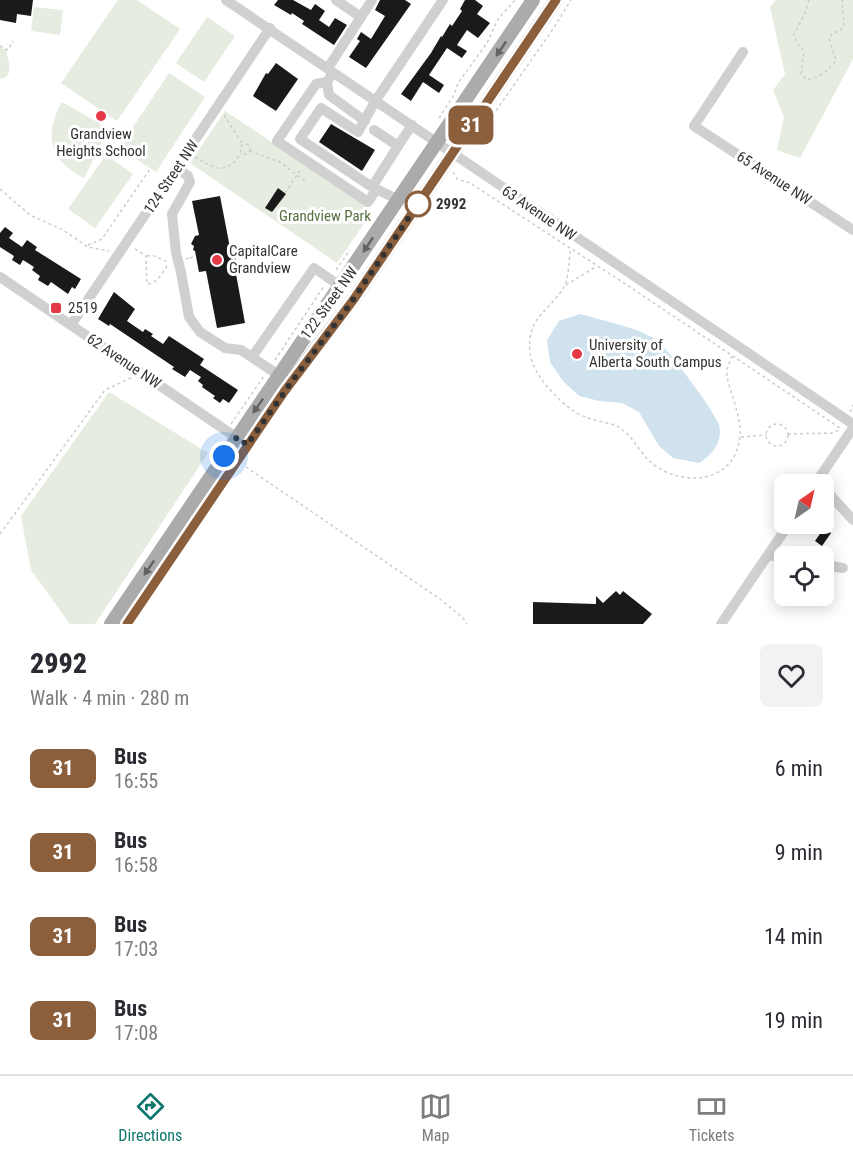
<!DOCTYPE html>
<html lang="en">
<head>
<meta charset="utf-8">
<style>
  :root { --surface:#fff; --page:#f2f2f3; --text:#2b2b33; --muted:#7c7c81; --line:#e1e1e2; --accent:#0f766e }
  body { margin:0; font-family:"Roboto Condensed",sans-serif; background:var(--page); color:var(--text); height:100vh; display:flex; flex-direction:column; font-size:22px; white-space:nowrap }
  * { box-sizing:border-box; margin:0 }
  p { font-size:20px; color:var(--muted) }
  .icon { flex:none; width:33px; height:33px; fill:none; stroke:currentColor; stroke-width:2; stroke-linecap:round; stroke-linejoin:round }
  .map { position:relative; height:624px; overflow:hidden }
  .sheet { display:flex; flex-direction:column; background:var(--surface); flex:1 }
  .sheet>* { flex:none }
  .badge { padding:0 12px; border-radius:9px; font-size:21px; line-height:39px }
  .needle { width:39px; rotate:34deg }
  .buttons { position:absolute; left:774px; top:474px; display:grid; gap:12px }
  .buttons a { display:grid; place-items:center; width:60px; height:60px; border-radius:9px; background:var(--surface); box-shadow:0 3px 15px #0003; font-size:30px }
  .you { position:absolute; width:30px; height:30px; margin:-15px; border:4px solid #fff; border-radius:50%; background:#1a73e8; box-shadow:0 0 0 9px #1a73e833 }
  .map>.badge { position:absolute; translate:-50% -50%; box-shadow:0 0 0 3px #fff }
  .round { display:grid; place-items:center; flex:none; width:63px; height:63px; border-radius:9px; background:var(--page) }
  .overview { display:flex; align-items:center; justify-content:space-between; height:102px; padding:0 30px }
  h1 { font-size:28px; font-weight:800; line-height:45px }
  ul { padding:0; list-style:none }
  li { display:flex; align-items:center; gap:18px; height:84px; padding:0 30px }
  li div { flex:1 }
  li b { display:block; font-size:22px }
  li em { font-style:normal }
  li .badge { min-width:66px; font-weight:700; text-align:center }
  .dock { display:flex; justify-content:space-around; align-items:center; height:84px; border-top:2px solid var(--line); background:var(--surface); font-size:16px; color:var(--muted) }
  .dock a { display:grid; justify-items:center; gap:3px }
  .dock .current { color:var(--accent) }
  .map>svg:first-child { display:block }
</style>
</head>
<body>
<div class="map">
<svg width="853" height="624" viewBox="0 0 853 624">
  <rect width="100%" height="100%" fill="#fff"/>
  <g fill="#e6ecdf">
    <path d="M118,0h19l43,29 -63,92 -56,-38z"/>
    <path d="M776,0h77v59l-53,99 -23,-8 7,-33 -11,-27 12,-16 -15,-67z"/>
    <path d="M34,7l29,3 -3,25 -29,-4z"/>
    <path d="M207,17l28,19 -31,46 -28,-19z"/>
    <path d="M0,47l6,3c1,9 6,15 2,25l-4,3 -4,1z"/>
    <path d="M169,73l36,24 -49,75 -37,-24z"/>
    <path d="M62,102l42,24 3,7 -23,45c-34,-17 -41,-42 -22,-76z"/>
    <path d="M225,111l140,93 3,14 -31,45 -147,-100z"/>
    <path d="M106,155l27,19 -38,54 -27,-19z"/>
    <path d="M109,392l99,61 -113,171h-25l-39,-54 -10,-54z"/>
  </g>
  <path fill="#cfe2ee" d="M580,314c21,6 58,14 75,25 11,7 61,74 64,86 4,18 -7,30 -20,38l-26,-5 -14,-12 -20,-34 -17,-9 -23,-2 -20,-5 -16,-15 -13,-19 -3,-22 12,-19z"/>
  <g fill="#1a1a1a">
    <path d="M0,0h33l-2,16 -14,-2 -1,9 -16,-3z"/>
    <path d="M278,0h15l18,10 4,-6 10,7 -6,9 10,7 6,-9 12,7 -13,20 -32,-21 2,-3 -12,-8 -1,2 -17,-10z"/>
    <path d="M380,0h25l6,4 -45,64 -17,-11 11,-16 -3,-2 4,-7 10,7 14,-23 -10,-6z"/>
    <path d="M465,0h10l8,6 -6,8 13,9 -12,15 -11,-8 -10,15 10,6 -5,7 -15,-10 -18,27 15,10 -5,8 -16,-11 -12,19 -10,-7 30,-41 10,-17 1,1 8,-13 2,2 10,-15 -2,-2z"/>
    <path d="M276,63l22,16 -22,32 -23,-15 13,-23 2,1z"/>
    <path d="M331,124l44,26 -13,21 -43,-29z"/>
    <path d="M278,188l8,6 -14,18 -7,-4z"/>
    <path d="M220,196l11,57 3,-1 3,12 -1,10 9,49 -28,5 -11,-57 -7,1 -4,-21 -2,-1 1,-4 -3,-2 4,-8 4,-1 -7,-34z"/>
    <path d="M5,227l8,6 -4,5 13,9 5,-7 10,7 -2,3 46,29 -6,10 -3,-2 -4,7 -17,-12 -3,4 -10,-6 2,-4 -8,-6 2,-3 -11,-7 -3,5 -8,-5 2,-4 -14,-9v-14z"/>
    <path d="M114,292l21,17 -8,12 16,11 2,-3 8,5 -2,2 12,8 6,-8 35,23 -4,6 38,25 -9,13 -6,-4 -3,4 -7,-5 2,-2 -13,-9 1,-2 -5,-4 3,-4 -11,-7 -5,7 -13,-8 2,-2 -64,-43 -1,2 -11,-7z"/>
    <path d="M824,528l7,5 -9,13 -7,-5z"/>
    <path d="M616,591l4,4 3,-4 29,23 -9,10h-110v-22l63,2v-8l7,7z"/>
  </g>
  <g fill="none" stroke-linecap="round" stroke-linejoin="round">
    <g stroke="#cdcdcd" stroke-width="1.5" stroke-dasharray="3 3" stroke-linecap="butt">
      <path d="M809,0l-4,13 -11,21 2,8 8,9 -3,23 5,5c11,1 25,-10 30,-19l-7,-21 4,-6 7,-2 4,-5 -2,-26"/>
      <path d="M0,46l8,4 5,-9"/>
      <path d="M224,115l19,30"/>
      <path d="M439,118l15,-23 4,-12 29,-40 11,-24 17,-19"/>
      <circle cx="245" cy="149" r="5"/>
      <path d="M472,145l81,-116 18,-29"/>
      <path d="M250,151l30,11 26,20"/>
      <path d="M195,157c20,12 31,19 46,-4"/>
      <path d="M453,172l4,7 13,4 160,104 210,141"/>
      <path d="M0,189l30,26 33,15 25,17 21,4"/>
      <path d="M285,193l16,-24"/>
      <path d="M88,245l14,-6 48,-70"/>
      <path d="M135,249l11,7 1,28c11,-1 16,-12 21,-20"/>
      <path d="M570,251c-1,10 -1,27 -6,36 -14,24 -38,30 -34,66 2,22 34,56 55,64 12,5 29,5 38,13 13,11 19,27 34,37 33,21 80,13 83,-32 1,-19 -9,-40 -13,-58v-8l5,-13"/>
      <path d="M147,256l5,-1 16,7"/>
      <path d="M190,258l6,-2"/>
      <path d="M336,270l14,-20"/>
      <path d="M566,285l31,-19"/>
      <path d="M275,360l49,-74"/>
      <path d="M850,412l3,-7"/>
      <path d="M231,424l33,-48"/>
      <circle cx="777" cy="435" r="11"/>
      <path d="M788,434l46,-1 6,-4"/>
      <path d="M741,437l25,-2"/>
      <path d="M246,467l194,132 23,19 4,6"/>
      <path d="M0,534l105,-144 28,-13"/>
    </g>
    <g stroke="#d0d0d0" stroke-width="10">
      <path d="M226,0l627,424"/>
      <path d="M336,0l25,17"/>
      <path d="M743,52l-49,74 159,104"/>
      <path d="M328,68l44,-68"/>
      <path d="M330,77l-3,5 2,13 36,26"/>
      <path d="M327,82l-11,2 -39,57 91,61 8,-12"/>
      <path d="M374,130l24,16 14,-21"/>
      <path d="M176,168l12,8 2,6 -18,32 4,39 5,19 8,45 11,15 25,16 16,2 39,26"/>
      <path d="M372,187l26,-41"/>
      <path d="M399,200l-27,-13 -72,-48 21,-31 37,24 18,-32 67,-100"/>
      <path d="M0,277l243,165"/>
      <path d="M71,325l199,-297"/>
      <path d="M252,357l62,-89 26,18"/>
      <path d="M815,484l38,-56"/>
      <path d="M824,488l29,32"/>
      <path d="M769,555l15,3"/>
      <path d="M824,565l19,3"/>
      <path d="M721,624l68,-100"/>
    </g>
    <g stroke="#ababab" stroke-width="14">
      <path d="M111,624l422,-624"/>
      <path d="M126,624l158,-233 70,-92 202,-299"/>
    </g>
    <path stroke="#cdcdcd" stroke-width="1.5" stroke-dasharray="3 3" stroke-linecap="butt" d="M174,261l16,-3"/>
  </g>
  <defs><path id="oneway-solid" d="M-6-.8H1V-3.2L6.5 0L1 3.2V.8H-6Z" transform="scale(1.5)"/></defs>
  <g fill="#636363">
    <use href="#oneway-solid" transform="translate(501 49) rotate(124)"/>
    <use href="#oneway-solid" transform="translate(368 245) rotate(124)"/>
    <use href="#oneway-solid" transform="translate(258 406) rotate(125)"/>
    <use href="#oneway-solid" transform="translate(149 568) rotate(124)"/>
  </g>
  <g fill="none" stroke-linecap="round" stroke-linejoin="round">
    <g stroke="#fff" stroke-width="14">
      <path id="line" d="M127,624l157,-232 70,-93 202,-299"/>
    </g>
    <use href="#line" stroke="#8b5e3c" stroke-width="9"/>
    <path stroke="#333" stroke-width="6" stroke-dasharray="0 10.8" d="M224,456l13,-19 10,8 46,-65 55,-73 70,-103"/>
  </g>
  <g fill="#e63946" stroke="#fff" stroke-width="2">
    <circle cx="101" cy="116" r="6"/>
    <circle cx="217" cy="260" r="6"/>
    <rect x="50" y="302" width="12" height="12" rx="3"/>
    <circle cx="577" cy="354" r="6"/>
  </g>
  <circle fill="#fff" stroke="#8b5e3c" stroke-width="3" cx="418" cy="204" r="12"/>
  <g text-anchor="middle" stroke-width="6" stroke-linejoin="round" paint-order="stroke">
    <g font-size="15" fill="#333" stroke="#fff" text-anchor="start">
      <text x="101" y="139" text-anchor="middle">Grandview<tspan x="101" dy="17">Heights School</tspan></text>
      <text x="229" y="256">CapitalCare<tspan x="229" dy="17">Grandview</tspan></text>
      <text x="68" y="313">2519</text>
      <text x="589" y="350">University of<tspan x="589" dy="17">Alberta South Campus</tspan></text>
    </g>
    <g font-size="15" fill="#333" stroke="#fff">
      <text transform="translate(171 177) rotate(-56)" y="5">124 Street NW</text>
      <text transform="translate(774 178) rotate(33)" y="5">65 Avenue NW</text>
      <text transform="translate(539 213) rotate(34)" y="5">63 Avenue NW</text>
      <text transform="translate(329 303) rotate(-54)" y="5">122 Street NW</text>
      <text transform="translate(124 361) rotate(34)" y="5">62 Avenue NW</text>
    </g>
    <g font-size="15" font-weight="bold" fill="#333" stroke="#fff" text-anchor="start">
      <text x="436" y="209">2992</text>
    </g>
    <g font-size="15" fill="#56703f" stroke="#fff">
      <text x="325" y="221">Grandview Park</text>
    </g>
  </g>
</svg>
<div class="buttons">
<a><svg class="needle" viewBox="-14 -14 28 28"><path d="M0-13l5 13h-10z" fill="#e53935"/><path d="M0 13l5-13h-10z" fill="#7c7c81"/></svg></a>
<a><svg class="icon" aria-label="locate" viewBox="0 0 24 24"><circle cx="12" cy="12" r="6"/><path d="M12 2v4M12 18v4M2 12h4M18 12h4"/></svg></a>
</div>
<div class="you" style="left:224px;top:456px"></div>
<b class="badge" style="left:471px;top:125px;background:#8b5e3c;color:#fff">31</b>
</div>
<section class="sheet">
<div class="overview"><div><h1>2992</h1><p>Walk · 4 min · 280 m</p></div><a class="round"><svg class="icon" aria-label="heart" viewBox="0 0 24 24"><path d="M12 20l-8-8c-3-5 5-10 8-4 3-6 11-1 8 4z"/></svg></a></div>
<ul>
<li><span class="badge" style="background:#8b5e3c;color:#fff">31</span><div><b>Bus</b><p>16:55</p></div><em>6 min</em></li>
<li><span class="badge" style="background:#8b5e3c;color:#fff">31</span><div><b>Bus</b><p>16:58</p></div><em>9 min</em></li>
<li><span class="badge" style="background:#8b5e3c;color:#fff">31</span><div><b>Bus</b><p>17:03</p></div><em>14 min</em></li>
<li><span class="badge" style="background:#8b5e3c;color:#fff">31</span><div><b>Bus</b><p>17:08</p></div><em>19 min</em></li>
</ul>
</section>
<nav class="dock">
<a class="current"><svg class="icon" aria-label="directions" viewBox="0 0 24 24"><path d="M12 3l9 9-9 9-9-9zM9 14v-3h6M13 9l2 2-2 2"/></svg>Directions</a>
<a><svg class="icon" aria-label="map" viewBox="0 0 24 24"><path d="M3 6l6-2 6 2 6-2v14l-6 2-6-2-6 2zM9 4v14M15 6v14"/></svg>Map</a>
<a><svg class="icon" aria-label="tickets" viewBox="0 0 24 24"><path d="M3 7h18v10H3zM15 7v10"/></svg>Tickets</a>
</nav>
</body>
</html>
